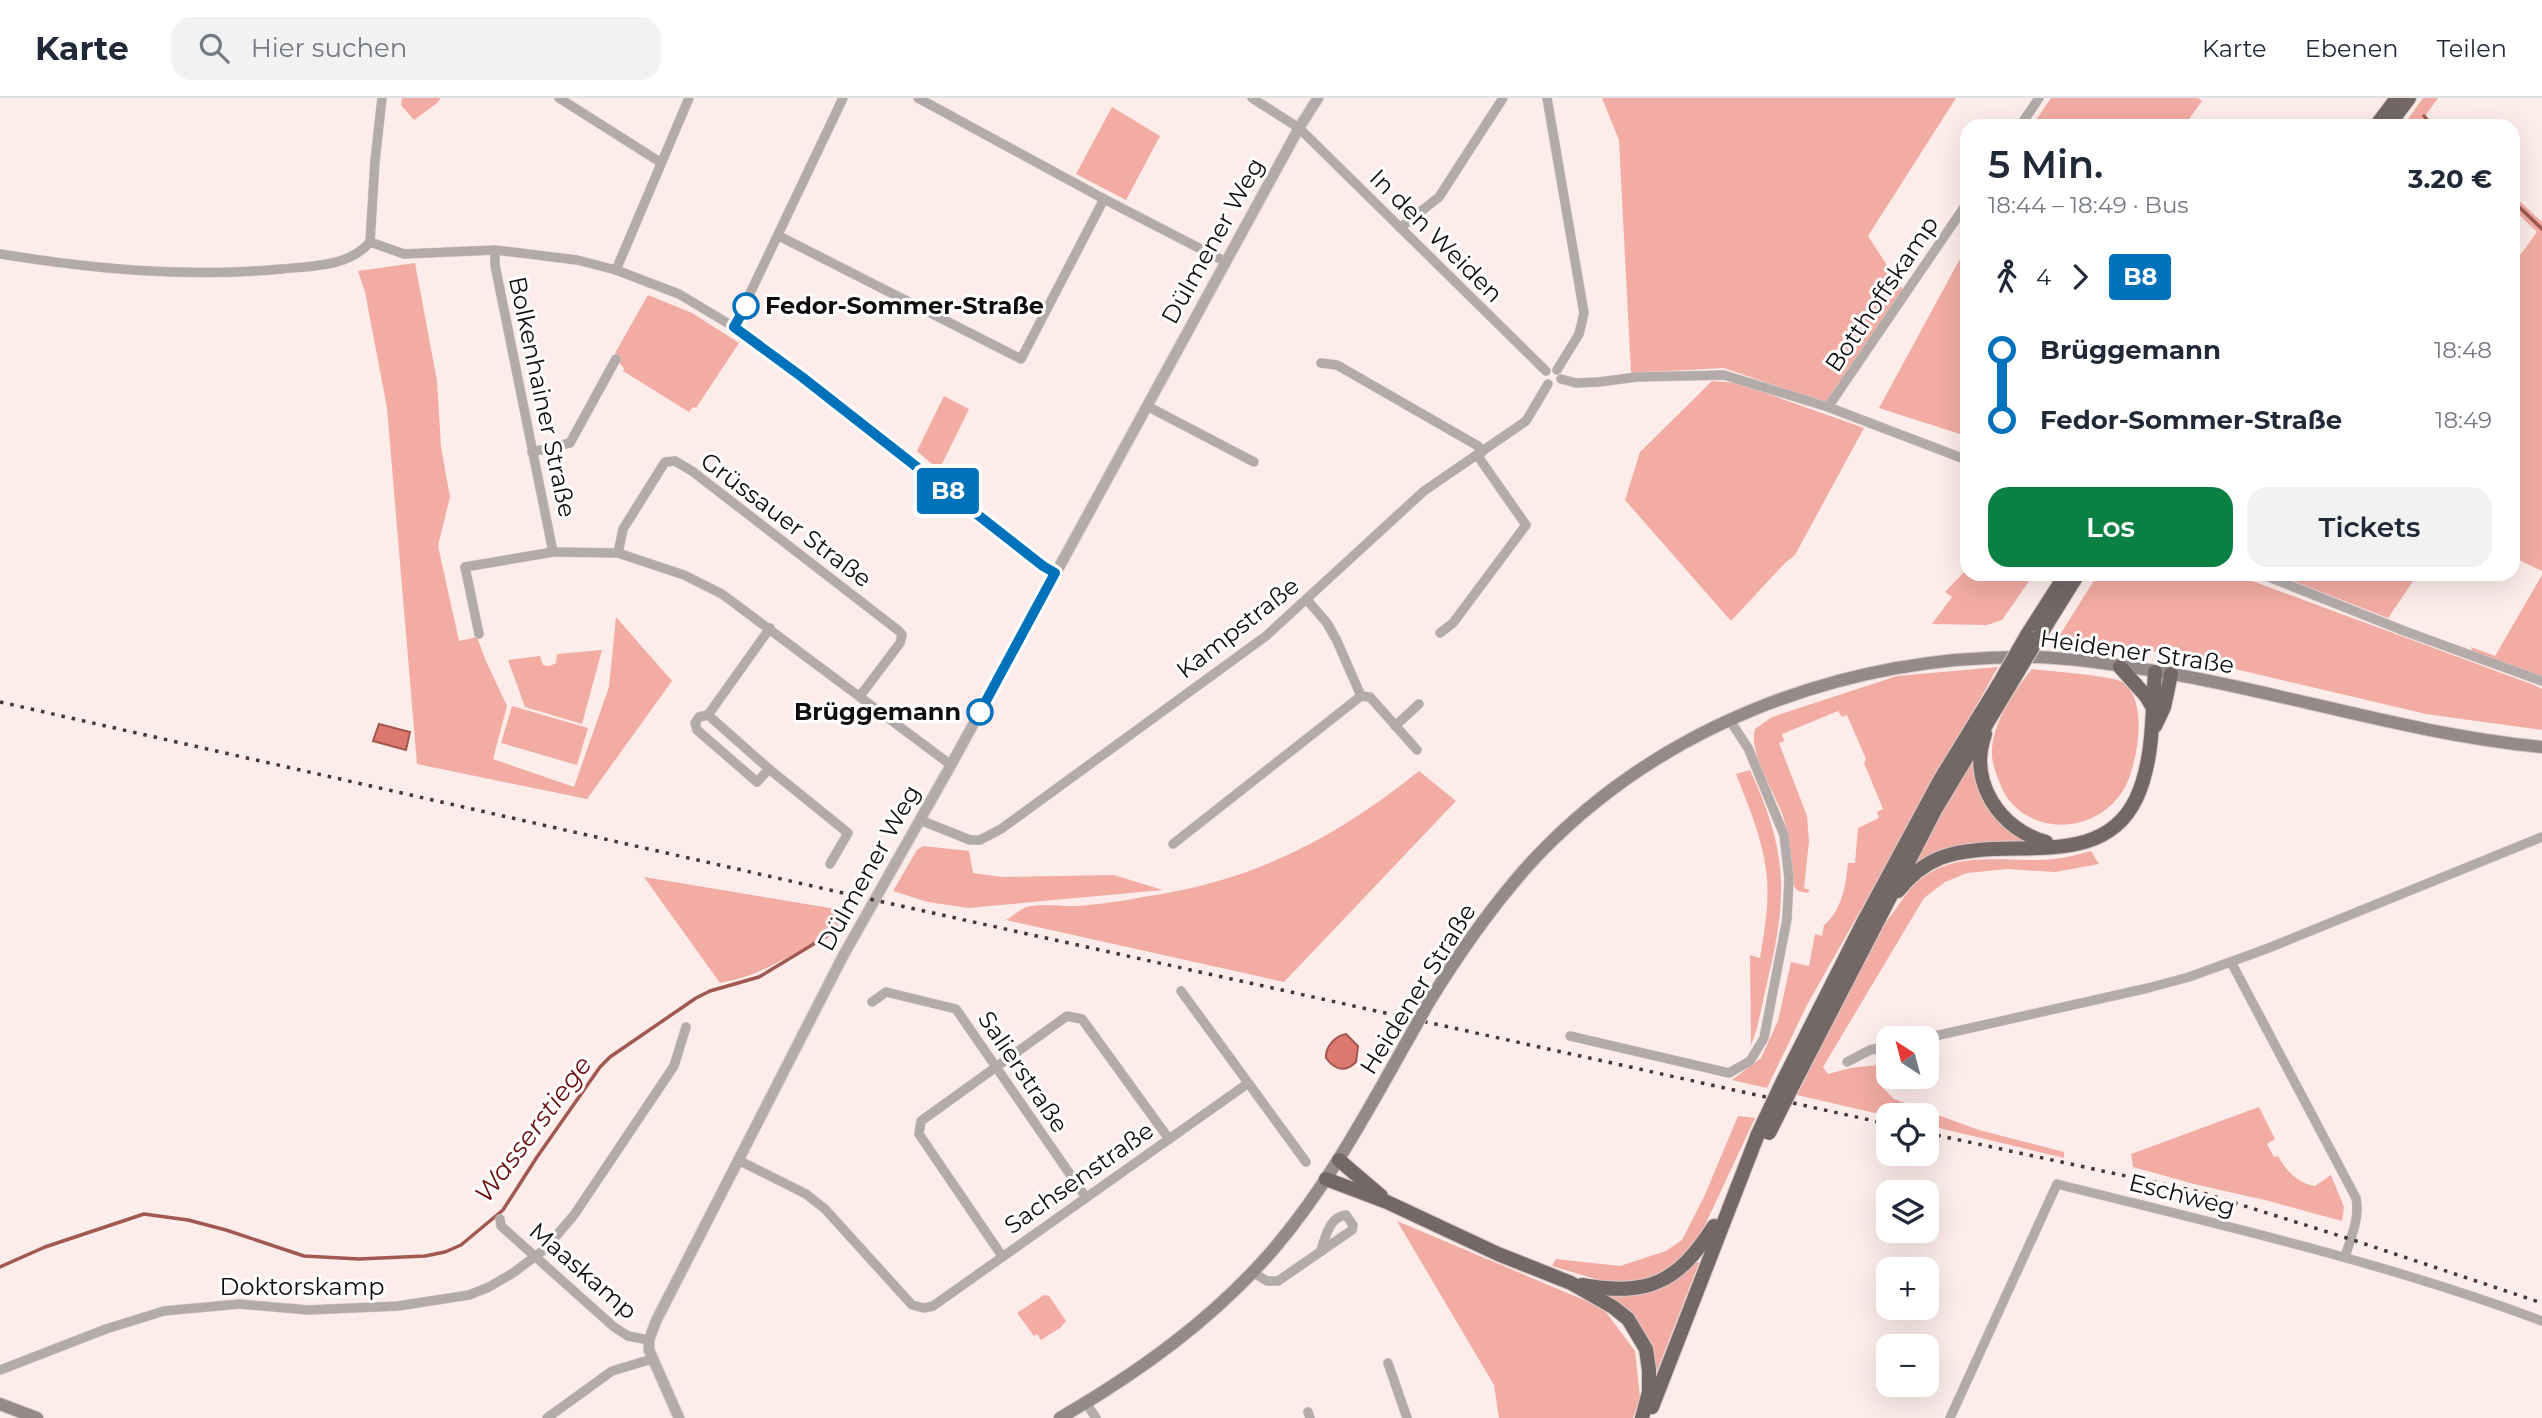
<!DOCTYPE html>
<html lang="de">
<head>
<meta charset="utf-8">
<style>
  :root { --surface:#fff; --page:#f2f2f3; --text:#1f2937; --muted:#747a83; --line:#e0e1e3; --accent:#0b8043 }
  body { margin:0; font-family:Montserrat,sans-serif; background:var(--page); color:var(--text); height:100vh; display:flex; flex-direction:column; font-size:26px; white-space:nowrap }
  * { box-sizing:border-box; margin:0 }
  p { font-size:23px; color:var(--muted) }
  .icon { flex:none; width:38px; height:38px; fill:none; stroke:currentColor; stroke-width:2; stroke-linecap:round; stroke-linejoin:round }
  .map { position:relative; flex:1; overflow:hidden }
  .side { position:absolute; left:1960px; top:21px; width:560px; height:462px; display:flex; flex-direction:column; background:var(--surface); border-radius:21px; box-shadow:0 7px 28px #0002 }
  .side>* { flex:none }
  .badge { padding:0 14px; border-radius:5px; font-size:24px; line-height:46px }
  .needle { width:46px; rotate:324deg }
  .tools { position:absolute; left:1876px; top:928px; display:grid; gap:14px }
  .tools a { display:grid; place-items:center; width:63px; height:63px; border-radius:14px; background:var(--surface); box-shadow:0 7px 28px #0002; font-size:35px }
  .map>.badge { position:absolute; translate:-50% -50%; box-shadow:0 0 0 4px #fff }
  .legs { display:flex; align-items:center; gap:10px; height:77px; padding:0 28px; font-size:23px }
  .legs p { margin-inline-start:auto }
  .head { display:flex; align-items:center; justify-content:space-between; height:119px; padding:0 28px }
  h1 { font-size:38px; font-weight:600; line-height:52px }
  .action { display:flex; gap:14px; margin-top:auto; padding:14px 28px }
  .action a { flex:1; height:80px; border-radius:21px; background:var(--accent); color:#fff; font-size:28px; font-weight:600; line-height:80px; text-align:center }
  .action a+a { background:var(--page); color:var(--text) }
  ul { padding:0 28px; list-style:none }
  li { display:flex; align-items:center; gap:24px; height:70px; font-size:26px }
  li i { display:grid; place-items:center; width:10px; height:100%; margin:0 9px; background:currentColor }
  li i::after { content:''; width:18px; height:18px; margin:-9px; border:5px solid; border-radius:50%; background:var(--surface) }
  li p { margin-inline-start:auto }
  li:first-child i { background:linear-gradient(#0000 50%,currentColor 0) }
  li:last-child i { background:linear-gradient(currentColor 50%,#0000 0) }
  header { display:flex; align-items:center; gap:42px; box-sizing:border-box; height:98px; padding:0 35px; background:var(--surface); border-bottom:2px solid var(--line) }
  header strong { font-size:33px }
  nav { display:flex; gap:38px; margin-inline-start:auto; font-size:24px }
  .search { width:490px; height:63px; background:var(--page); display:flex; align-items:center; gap:18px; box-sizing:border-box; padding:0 24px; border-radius:21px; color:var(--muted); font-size:26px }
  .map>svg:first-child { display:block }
</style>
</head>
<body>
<header>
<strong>Karte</strong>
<div class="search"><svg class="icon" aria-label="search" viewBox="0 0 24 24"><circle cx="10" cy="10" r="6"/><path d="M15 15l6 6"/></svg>Hier suchen</div>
<nav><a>Karte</a><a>Ebenen</a><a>Teilen</a></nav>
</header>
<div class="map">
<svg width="2542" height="1320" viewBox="0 0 2542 1320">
  <rect width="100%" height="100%" fill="#fcecea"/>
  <g fill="#f2aca3">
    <path d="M402,0h39l-4,5 -23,17 -13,-15z"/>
    <path d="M1602,0h354l-88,138 35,54 -77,113 -102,-35 -93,5 -12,-233z"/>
    <path d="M2051,0h147l4,3 -18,25h-152z"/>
    <path d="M2423,0h15l-20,28h-15z"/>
    <path d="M1112,9l48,29 -34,64 -50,-26z"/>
    <path d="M2513,97l29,27v349l-29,-14v-292l24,-33 -24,-23z"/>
    <path d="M1967,124v203l-7,9 -81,-26 82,-151 1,-27z"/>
    <path d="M415,165l22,118 4,66 9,50 -12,49 21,95 18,-4 8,22 22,47 -14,53 81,28 35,-100 7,-70 56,64 -85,118 -170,-35 -30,-356 -22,-116 -7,-21z"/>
    <path d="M648,197l44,18 47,30 -43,65 -3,-1 -4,5 -66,-41 1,-3 -4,-4v-8l-5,-3z"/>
    <path d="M1712,283l25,2 127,45 -69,127 -10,8 -54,58 -106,-121 15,-48z"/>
    <path d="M944,298l25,13 -30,61 -22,-19z"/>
    <path d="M1967,471v5h67l-32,46 -15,5 -55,-1 20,-27 -7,-5z"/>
    <path d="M2098,476h135l301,111 8,4v41l-116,-16 -259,-61 -111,-12z"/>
    <path d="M2290,476h128l-30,44 -100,-39z"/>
    <path d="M2542,477v102l-70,-26 -1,-4 24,9z"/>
    <path d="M602,552l-20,74 -57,-17 -17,-47 32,-4 3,9 7,1 6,-3 1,-9z"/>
    <path d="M1998,569l-191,338 -40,83 -35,-8 29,-22 17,-37 13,-59 18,4 6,-32 7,2 2,-11c18,-14 22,-41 24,-62h7l3,-35 21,-10 -2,-6 6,-3 -19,-46 2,-4 -19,-44 -5,2 -4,-6 -56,23 2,7 -5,2 28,73 2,25 -5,47 6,2 -3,3 -9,-2 -4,-5c-2,-23 -4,-47 -11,-70 -8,-23 -35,-64 -28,-87l17,-12 125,-41z"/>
    <path d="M2032,571c15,2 82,7 90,13 27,17 16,81 3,105 -17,31 -53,45 -86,34 -20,-7 -34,-21 -40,-40 -4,-10 -8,-21 -7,-31 1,-28 23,-60 40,-81z"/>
    <path d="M512,608l76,22 -11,37 -76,-22z"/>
    <path d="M1970,663c6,6 5,17 8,26 9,29 30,41 53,57 -53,-2 -76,-6 -122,26z"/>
    <path d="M1750,672c38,82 38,126 17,213 -5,21 -8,43 -16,62l-1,-90 10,3c5,-30 10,-59 6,-88 -4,-33 -18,-65 -30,-96z"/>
    <path d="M1419,673l37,30 -172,181 -278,-62c6,-3 12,-9 18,-12 15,-6 37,-1 53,-2 30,-2 61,-8 90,-13 99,-18 175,-60 252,-122z"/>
    <path d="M923,748l46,5 4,22 29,4 112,-2 49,15 -195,18 -40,-6 -35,-11 24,-41z"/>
    <path d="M2091,753l8,13 -44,8 -47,-3 -41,4 -22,9 -21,16 -101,169 5,7 22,-6 29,-3 -2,17 17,17 85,31 85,22v6l-137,-33v-10l-39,1 -91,-21 84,-168c13,-12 21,-30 33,-42 36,-34 80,-24 124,-25 18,0 36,-4 53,-9z"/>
    <path d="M644,779l210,35c-16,18 -83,57 -107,64 -8,3 -18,5 -27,7z"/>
    <path d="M2259,1009l16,32 -8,5 7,13 4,-1c8,15 20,27 37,30l16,-11 13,32 -2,14 -73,-20 -75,-17 -61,-17 -2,-13z"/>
    <path d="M1738,1018l17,2 -56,120 -22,25 -28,16 -37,5 -60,-18 4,-7 64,7 46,-15 16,-11 22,-43z"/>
    <path d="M1397,1123l206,87 32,43 5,46 -7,21h-134l-5,-33z"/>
    <path d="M1696,1163l3,2 -42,108 -48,-75z"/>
    <path d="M1044,1197l5,1 17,25 -6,7 -19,12 -4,-6 -3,2 -17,-23z"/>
  </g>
  <g fill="#dc786e" stroke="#a05851" stroke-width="2">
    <path d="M379,626l31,8 -4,18 -33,-9z"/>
    <path d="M1346,936l12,12 -2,16c-11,11 -21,8 -30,-4 -1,-11 9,-22 20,-24z"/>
  </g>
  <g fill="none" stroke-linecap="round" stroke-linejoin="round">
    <g stroke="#a05851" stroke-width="3.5">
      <path d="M2424,18l5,6"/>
      <path d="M2513,103l29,28"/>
      <path d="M0,1169l45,-20 99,-33 44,6 38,10 78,26 55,3 66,-3 20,-4 16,-7 42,-35 34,-53 63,-90 10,-10 86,-59 14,-7 49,-14 76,-46"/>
    </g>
    <g stroke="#d7c8c7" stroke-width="10">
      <g id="minor">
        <path d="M559,0l101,64"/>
        <path d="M918,0l186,101 122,63"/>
        <path d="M1252,0l47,30 247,243"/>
        <path d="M1547,0l37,215 -5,21 -22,36"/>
        <path d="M2020,28l19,-28"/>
        <path d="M1400,130l39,-31 64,-99"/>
        <path d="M779,138l242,123 83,-160"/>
        <path d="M370,144l34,12 91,-4 82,10 39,10 63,24 55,33 68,50 241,189 12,7"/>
        <path d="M370,144l5,-81 7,-63"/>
        <path d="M495,152v15l58,287 65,1 66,22 38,19 229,171"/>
        <path d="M0,156c93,15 187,24 281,15 31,-3 68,-2 89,-27"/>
        <path d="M616,172l73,-172"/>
        <path d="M734,229l109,-229"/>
        <path d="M1321,265l16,2 141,81 4,6"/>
        <path d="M1561,281l15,4 23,-1 38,-5 87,-2 104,32 139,53"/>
        <path d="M1147,308l107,56"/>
        <path d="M1828,309l139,-204"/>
        <path d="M532,354l38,-9 46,-84"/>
        <path d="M618,455l5,-24 42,-67 10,-1 17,10 207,160 3,4 -2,8 -40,53"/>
        <path d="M2261,476l146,58 135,49"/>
        <path d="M1440,535l13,-10 73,-98 -49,-70"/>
        <path d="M479,536l-14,-67 88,-15"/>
        <path d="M1361,598l9,1 47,53"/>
        <path d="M708,617l61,54 -12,13 -60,-52 -2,-7 4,-6 9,-2 62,-87"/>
        <path d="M1395,628l24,-22"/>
        <path d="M769,671l79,64 -18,31"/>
        <path d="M920,722l50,20h10l21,-11 265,-193 158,-145 102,-70 22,-37"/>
        <path d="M1173,746l188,-148 -24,-55 -10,-18 -20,-23"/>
        <path d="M2231,864l125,236c4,20 -5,39 -11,59"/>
        <path d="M1181,893l125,171"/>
        <path d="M872,904l14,-10 70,17 129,187"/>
        <path d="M1570,938l159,37 21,-12 14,-23 23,-119 2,-41 -5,-43 -36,-87 -19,-29"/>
        <path d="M1926,940l222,-50 41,-11 77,-28 276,-112"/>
        <path d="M1847,964l23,-12 18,-4"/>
        <path d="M738,1062l68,34 19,15 87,96 12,3 9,-2 314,-222"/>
        <path d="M500,1121l1,7 113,101 14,9 21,4"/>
        <path d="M1002,1158l-83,-122 2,-13 146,-105 15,3 87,120"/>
        <path d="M1252,1174l15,9h11l74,-51 1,-5 -7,-10c-17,2 -20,21 -25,35"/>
        <path d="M1388,1265l19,55"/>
        <path d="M0,1272l106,-41 58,-18 75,-7 69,6 90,-4 71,-11 20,-8 24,-14 32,-24 29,-34 100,-149 12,-39"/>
        <path d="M1086,1305l10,15"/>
        <path d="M1308,1314l2,6"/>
        <path d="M547,1320l65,-47 40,-12"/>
        <path d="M1950,1320l107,-234c163,41 328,78 485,137"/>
      </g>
    </g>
    <g stroke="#d7c8c7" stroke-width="12">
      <path id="tertiary" d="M679,1320l-30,-68v-10l7,-19 187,-365 108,-191 348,-637 19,-30"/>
    </g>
    <g stroke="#d7c8c7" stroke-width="14">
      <g id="secondary">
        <path d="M1429,904c32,-52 66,-101 108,-146 129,-135 314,-202 499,-199 41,1 96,10 137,17 123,22 244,61 369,73"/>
        <path d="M0,1306l37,14"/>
        <path d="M1060,1320c79,-46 152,-98 212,-167 56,-65 96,-141 138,-215"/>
      </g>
    </g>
    <g stroke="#d7c8c7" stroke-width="16">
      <g id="trunk">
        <path d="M2376,28l21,-28"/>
        <path d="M2388,28l21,-28"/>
        <path d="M2027,537l39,-61"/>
        <path d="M2040,537l38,-61"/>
        <path d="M2120,569l26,29 7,12"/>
        <path d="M2155,628l9,-19 7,-33"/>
        <path d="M1985,636c-17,47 14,95 61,108"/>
        <path d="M1898,793c11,-14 25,-26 42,-33 63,-24 160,16 196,-59 18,-38 16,-86 19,-127"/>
        <path d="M1783,983l81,-160 76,-141 59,-96"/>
        <path d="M1793,987l142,-275 75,-125"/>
        <path d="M1339,1062l42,36"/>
        <path d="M1326,1081l61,23 111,52 73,29 42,24 15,12 18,30 3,21v22l-7,26"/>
        <path d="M1582,1187c67,12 96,-3 132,-59"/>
        <path d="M1652,1309l106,-273"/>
      </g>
    </g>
    <use href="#minor" stroke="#b2abaa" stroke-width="9"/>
    <use href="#tertiary" stroke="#b2abaa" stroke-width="10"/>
    <use href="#secondary" stroke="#938a89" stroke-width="12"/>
    <use href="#trunk" stroke="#746866" stroke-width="14"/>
    <g stroke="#403938" stroke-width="3.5" stroke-dasharray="3.5 7" stroke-linecap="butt">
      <path d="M0,604l874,198 1014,224"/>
      <path d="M1927,1035l273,59 150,47 192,64"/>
    </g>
    <g stroke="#d7c8c7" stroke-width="14" stroke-linecap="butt">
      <path id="secondary-bridge" d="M1410,938l19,-34"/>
    </g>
    <g stroke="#d7c8c7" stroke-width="16" stroke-linecap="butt">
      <g id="trunk-bridge">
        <path d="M1999,586l28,-49"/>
        <path d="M2010,587l30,-50"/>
        <path d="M1769,1035l24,-48"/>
        <path d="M1758,1036l25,-53"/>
      </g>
    </g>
    <use href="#secondary-bridge" stroke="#938a89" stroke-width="12"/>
    <use href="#trunk-bridge" stroke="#746866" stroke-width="14"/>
  </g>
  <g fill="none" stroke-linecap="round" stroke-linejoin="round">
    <g stroke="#fff" stroke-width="16">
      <path id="line-1" d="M746,208l-12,21 68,50 241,189 12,7 -75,139"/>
    </g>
    <use href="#line-1" stroke="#0072bc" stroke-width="10"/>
  </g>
  <g fill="#fff" stroke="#0072bc" stroke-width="3.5">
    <circle cx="746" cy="208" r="12"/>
    <circle cx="980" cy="614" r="12"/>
  </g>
  <g text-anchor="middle" stroke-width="6" stroke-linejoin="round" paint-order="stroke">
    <g font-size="24" fill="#130e0e" stroke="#fefefe">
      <text transform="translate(1436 138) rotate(45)" y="8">In den Weiden</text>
      <text transform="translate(1213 143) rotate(-61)" y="8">Dülmener Weg</text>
      <text transform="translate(1882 196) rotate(-56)" y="8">Botthoffskamp</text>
      <text transform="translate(542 299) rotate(78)" y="8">Bolkenhainer Straße</text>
      <text transform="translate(786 422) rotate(37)" y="8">Grüssauer Straße</text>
      <text transform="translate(1238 530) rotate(-38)" y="8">Kampstraße</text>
      <text transform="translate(2137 554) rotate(8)" y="8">Heidener Straße</text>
      <text transform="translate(869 770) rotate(-61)" y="8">Dülmener Weg</text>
      <text transform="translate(1418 891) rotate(-58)" y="8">Heidener Straße</text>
      <text transform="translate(1023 974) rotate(56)" y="8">Salierstraße</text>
      <text transform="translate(1079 1080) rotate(-35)" y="8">Sachsenstraße</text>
      <text transform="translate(2182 1097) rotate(14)" y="8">Eschweg</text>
      <text transform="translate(583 1173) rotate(41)" y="8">Maaskamp</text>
      <text x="302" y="1197">Doktorskamp</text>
    </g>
    <g font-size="24" font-weight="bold" fill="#130e0e" stroke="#fefefe" text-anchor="start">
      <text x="765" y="216">Fedor-Sommer-Straße</text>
      <text x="961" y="622" text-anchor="end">Brüggemann</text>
    </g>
    <g font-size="26" font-style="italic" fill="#6c100f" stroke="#fefefe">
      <text transform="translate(533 1031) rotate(-53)" y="9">Wasserstiege</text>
    </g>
  </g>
</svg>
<div class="tools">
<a><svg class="needle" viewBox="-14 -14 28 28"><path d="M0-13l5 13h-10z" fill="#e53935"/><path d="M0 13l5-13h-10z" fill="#747a83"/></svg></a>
<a><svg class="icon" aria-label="locate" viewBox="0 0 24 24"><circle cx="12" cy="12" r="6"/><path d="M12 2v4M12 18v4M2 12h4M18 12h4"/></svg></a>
<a><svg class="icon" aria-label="layers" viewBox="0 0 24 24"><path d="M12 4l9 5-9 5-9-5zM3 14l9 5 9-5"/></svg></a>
<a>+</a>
<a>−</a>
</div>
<b class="badge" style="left:948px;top:393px;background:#0072bc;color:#fff">B8</b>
<section class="side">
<div class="head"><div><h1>5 Min.</h1><p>18:44 – 18:49 · Bus</p></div><b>3.20 €</b></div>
<div class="legs"><svg class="icon" aria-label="walk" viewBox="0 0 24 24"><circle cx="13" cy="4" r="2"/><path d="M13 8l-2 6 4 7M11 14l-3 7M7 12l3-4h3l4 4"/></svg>4<svg class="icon" aria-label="forward" viewBox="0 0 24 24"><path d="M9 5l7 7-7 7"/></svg><b class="badge" style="background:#0072bc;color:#fff">B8</b></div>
<ul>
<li><i style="color:#0072bc"></i><b>Brüggemann</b><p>18:48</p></li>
<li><i style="color:#0072bc"></i><b>Fedor-Sommer-Straße</b><p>18:49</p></li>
</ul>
<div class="action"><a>Los</a><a>Tickets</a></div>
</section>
</div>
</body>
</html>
